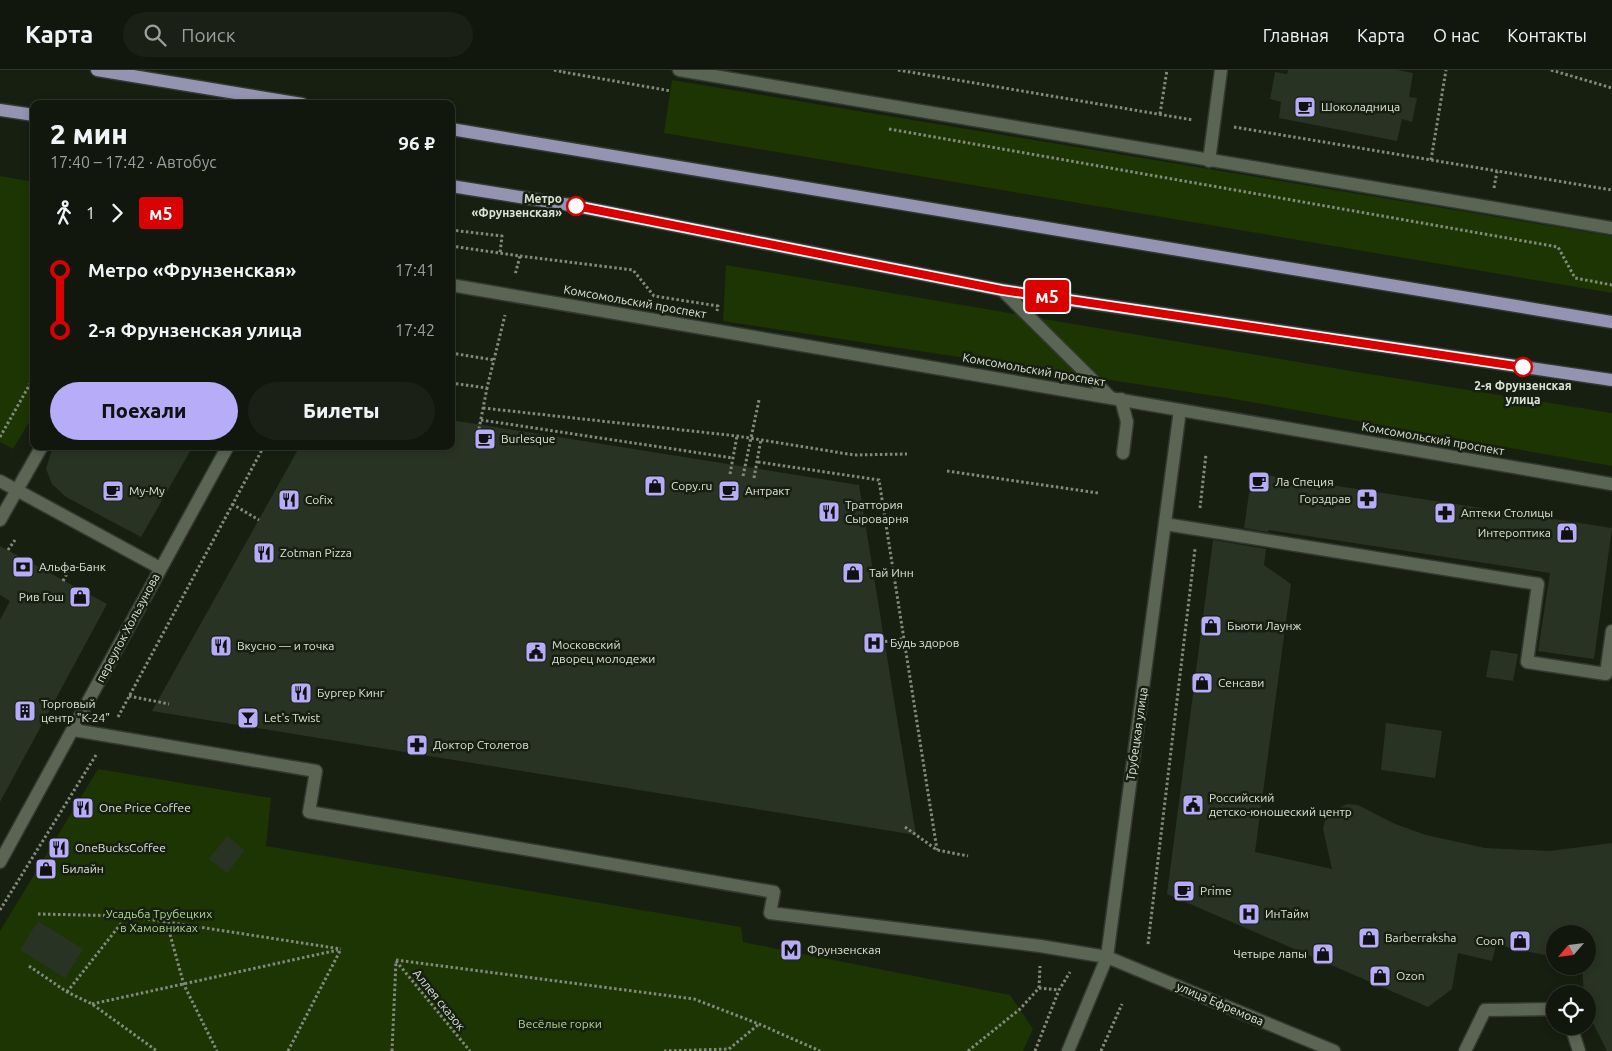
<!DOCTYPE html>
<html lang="ru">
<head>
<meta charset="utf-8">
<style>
  :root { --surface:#11170d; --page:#1a2016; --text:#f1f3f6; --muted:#9c9f9d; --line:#30362e; --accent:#b6acf8 }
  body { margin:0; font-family:Ubuntu,sans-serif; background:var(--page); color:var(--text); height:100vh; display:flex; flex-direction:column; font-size:19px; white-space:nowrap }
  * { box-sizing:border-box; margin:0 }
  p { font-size:16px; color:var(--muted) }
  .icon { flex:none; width:28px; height:28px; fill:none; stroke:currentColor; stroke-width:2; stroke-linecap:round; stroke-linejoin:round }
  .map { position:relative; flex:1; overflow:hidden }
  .sheet { position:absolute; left:30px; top:30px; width:425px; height:350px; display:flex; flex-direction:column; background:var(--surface); border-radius:10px; box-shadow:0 2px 8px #0003,0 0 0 1px var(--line) }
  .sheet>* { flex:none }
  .badge { padding:0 10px; border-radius:4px; font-size:18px; line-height:32px }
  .needle { width:32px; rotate:242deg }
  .tools { position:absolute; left:1546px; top:855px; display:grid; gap:10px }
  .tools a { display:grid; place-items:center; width:50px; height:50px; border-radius:50%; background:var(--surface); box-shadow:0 2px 8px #0003,0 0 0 1px var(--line); font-size:25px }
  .map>.badge { position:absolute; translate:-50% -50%; box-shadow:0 0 0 2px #fff }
  .legs { display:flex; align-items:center; gap:8px; height:55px; padding:0 20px; font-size:16px }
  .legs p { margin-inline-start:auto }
  .overview { display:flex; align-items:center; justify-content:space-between; height:85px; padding:0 20px }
  h1 { font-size:28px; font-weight:800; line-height:38px }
  .primary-button { display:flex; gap:10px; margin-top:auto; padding:10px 20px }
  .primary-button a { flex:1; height:58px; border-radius:30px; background:var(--accent); color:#111; font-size:20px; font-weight:800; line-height:58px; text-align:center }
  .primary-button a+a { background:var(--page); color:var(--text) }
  ul { padding:0 20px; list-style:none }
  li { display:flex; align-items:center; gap:18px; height:60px; font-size:19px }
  li i { display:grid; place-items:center; width:8px; height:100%; margin:0 6px; background:currentColor }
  li i::after { content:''; width:12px; height:12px; margin:-6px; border:4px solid; border-radius:50%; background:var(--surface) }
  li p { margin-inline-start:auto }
  li:first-child i { background:linear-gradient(#0000 50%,currentColor 0) }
  li:last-child i { background:linear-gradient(currentColor 50%,#0000 0) }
  header { display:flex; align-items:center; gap:30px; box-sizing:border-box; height:70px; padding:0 25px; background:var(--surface); border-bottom:1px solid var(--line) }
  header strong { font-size:24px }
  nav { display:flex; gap:28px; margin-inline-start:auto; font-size:18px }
  .search { width:350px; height:45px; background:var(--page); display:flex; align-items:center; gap:12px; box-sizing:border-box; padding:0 18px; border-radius:28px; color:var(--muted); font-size:19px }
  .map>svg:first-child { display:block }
</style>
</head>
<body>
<header>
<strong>Карта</strong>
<div class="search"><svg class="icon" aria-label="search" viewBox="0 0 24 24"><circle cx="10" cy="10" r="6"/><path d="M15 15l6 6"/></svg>Поиск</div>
<nav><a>Главная</a><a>Карта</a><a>О нас</a><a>Контакты</a></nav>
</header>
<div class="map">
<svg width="1612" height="981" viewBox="0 0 1612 981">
  <rect width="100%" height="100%" fill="#171f11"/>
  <g fill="#1c3503">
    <path d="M672,10l940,156v57l-948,-160z"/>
    <path d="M0,106l34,6v232l-21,35 -13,-7z"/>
    <path d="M726,195l637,108 249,40v53l-384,-68 -505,-77z"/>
    <path d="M98,699l173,29 -5,48 475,81 2,15 267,53 23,34 -10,22h-1023v-120z"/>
  </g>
  <g fill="#293323">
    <path d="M1288,0h109l16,3 -4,24 8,1 -5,24 -10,-3 -5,22 -118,-23 2,-16 -11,-3 5,-27 12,2z"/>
    <path d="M451,350l408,65 57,350 -764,-124 148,-265h151z"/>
    <path d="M53,376h140l-52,91 -75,-40 -14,-13 -6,-15z"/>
    <path d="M1252,403l360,55 -18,131 -56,-8 12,-78 -281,-43 -1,2 -24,-4z"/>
    <path d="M1213,470l53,9 -2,16 27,19 -36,268 77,17 -9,-40 2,-9 5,-8 17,-8 11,1 37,19 31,11 59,13 65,3 62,-8v208h-5l-19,-38v-19h-4l-2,-28h6v-32h-33v23l-59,-12 -4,16 -34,-8 -6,36 -24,18 -261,-113z"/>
    <path d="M0,476l107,58 -107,198v-182l10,-19 -10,-6z"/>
    <path d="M1491,580l27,4 -5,27 -27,-4z"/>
    <path d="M1386,653l56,8 -7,47 -54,-8z"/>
    <path d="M227,766l18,14 -18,23 -18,-14z"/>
    <path d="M38,851l45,28 -18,29 -45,-28z"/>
  </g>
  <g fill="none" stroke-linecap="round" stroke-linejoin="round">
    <g stroke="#333930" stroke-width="15">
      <g id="service">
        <path d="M1209,91l12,-91"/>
        <path d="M1121,329l6,23 -4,31"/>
        <path d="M0,450l42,-74"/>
        <path d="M1165,454l373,60 -11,78 79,12 6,-43"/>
        <path d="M74,660l242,41 -7,41 465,80 -4,21 270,33 67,11"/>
        <path d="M1571,956l8,25"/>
        <path d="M1465,981l20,-41 70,-1"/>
      </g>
    </g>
    <g stroke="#333930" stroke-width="15">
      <path id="minor" d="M0,411l160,87"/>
    </g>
    <g stroke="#333930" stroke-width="15">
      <g id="tertiary">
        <path d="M679,0l933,158"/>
        <path d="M451,215l1161,199"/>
        <path d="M1002,220l108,107"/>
        <path d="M0,792l228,-416"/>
        <path d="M1107,887l227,94"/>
        <path d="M1068,981l39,-94 73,-547"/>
      </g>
    </g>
    <g stroke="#333930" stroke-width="15">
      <g id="primary">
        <path d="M97,0l205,34"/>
        <path d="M0,40l34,5"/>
        <path d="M451,59l1161,193"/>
        <path d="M451,116l125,20 426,84 610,90"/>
      </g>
    </g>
    <g stroke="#828a7e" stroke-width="3" stroke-dasharray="2.5 2.5" stroke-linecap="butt">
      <path d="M554,0l9,2"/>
      <path d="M898,0l295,50"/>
      <path d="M1551,0l61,18"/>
      <path d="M563,2l108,19"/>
      <path d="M1160,44l7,-44"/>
      <path d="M1234,57l263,44"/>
      <path d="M889,59l669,118 17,31 37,7"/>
      <path d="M1431,90l15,-90"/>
      <path d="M1494,118l3,-17 115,19"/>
      <path d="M451,160l51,6 -2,17"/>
      <path d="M451,176l69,10 -5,19"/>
      <path d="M520,186l113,14 21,26 64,10 -1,5"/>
      <path d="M451,283l43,7"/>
      <path d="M451,313l36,5 18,-73"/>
      <path d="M483,338l254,28 117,19 53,-1"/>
      <path d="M481,350l252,38"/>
      <path d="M478,364l9,-46"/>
      <path d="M0,367l34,-60"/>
      <path d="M758,392l121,18 58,370"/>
      <path d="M947,401l151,22"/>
      <path d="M730,404l7,-38"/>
      <path d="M743,406l16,-76"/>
      <path d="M754,408l7,-39"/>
      <path d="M232,434l27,16"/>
      <path d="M1200,438l6,-54"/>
      <path d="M8,480l7,-10"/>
      <path d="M63,511l6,-12"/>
      <path d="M875,573l27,-4"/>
      <path d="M129,626l40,8"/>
      <path d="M118,647l146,-271"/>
      <path d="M905,757l32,23 31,6"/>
      <path d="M0,840l96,-155"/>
      <path d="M38,844l90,2 213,33"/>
      <path d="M166,850l18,65 33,66"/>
      <path d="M1148,874l47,-395"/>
      <path d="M396,890l298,39 65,25 61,27"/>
      <path d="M396,891l74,90"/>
      <path d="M29,896l38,26 25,12 65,47"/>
      <path d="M1039,918l1,-22"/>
      <path d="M1039,918l20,2"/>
      <path d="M67,922l60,-76"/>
      <path d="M92,934l246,-54"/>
      <path d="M729,979l30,-25"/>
      <path d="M288,981l53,-102"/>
      <path d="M392,981l4,-90"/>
      <path d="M664,981l65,-2"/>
      <path d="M968,981l52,-42 19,-21"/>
      <path d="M1035,981l24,-61 11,-18"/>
      <path d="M1101,981l21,-47"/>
    </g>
    <use href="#service" stroke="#5b6554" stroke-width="12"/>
    <use href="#minor" stroke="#5b6554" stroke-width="12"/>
    <use href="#tertiary" stroke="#5b6554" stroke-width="12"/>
    <use href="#primary" stroke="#9493b2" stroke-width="12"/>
  </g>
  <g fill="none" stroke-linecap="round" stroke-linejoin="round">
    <g stroke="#fff" stroke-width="11">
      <path id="line-1" d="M576,136l426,84 521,77"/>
    </g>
    <use href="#line-1" stroke="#d90200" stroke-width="8"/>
  </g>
  <defs>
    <g id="cafe-square" transform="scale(1.125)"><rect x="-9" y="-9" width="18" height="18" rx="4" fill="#b6acf8" stroke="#171f11"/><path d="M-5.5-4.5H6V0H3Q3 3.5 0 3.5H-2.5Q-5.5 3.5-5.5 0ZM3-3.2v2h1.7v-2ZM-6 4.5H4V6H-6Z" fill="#111"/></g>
    <g id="shop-square" transform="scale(1.125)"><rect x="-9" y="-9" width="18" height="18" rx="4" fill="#b6acf8" stroke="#171f11"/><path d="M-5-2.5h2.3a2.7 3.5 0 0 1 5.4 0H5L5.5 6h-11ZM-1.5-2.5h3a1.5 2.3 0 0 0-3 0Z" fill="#111"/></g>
    <g id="pharmacy-square" transform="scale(1.125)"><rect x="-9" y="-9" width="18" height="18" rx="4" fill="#b6acf8" stroke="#171f11"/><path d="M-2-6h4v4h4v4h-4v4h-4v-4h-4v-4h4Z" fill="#111"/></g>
    <g id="restaurant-square" transform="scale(1.125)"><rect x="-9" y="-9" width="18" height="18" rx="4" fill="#b6acf8" stroke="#171f11"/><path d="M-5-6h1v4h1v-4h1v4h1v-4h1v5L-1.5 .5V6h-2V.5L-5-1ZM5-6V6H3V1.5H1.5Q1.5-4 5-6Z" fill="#111"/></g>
    <g id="bank-square" transform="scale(1.125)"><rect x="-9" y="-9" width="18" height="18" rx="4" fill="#b6acf8" stroke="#171f11"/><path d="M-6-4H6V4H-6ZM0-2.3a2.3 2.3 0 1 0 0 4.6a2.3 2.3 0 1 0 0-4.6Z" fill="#111"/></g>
    <g id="hospital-square" transform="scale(1.125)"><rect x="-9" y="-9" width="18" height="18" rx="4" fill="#b6acf8" stroke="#171f11"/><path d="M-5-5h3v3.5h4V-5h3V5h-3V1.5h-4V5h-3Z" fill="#111"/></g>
    <g id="civic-square" transform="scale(1.125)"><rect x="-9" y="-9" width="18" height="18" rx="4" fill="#b6acf8" stroke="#171f11"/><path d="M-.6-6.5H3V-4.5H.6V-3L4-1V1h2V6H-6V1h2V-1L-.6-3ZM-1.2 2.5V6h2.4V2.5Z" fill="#111"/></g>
    <g id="building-square" transform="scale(1.125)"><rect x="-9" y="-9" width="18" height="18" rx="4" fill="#b6acf8" stroke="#171f11"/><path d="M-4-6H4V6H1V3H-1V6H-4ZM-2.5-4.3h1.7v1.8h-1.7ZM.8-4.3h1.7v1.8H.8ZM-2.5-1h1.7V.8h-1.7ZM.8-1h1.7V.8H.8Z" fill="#111"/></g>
    <g id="bar-square" transform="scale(1.125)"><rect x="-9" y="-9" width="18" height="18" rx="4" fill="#b6acf8" stroke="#171f11"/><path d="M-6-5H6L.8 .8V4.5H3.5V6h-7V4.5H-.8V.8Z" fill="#111"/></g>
    <g id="metro-square" transform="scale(1.125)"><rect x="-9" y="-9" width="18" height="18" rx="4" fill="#b6acf8" stroke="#171f11"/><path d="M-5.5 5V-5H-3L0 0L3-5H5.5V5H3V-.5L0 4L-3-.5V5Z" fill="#111"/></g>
  </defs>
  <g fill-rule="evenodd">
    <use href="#cafe-square" x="1305" y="37"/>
    <use href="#cafe-square" x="485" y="369"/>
    <use href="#cafe-square" x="1259" y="412"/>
    <use href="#shop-square" x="655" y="416"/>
    <use href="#cafe-square" x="113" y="421"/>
    <use href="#cafe-square" x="729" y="421"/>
    <use href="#pharmacy-square" x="1367" y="429"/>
    <use href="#restaurant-square" x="289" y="430"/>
    <use href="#restaurant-square" x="829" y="442"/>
    <use href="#pharmacy-square" x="1445" y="443"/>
    <use href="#shop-square" x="1567" y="463"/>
    <use href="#restaurant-square" x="264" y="483"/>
    <use href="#bank-square" x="23" y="497"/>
    <use href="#shop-square" x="853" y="503"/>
    <use href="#shop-square" x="80" y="527"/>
    <use href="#shop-square" x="1211" y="556"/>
    <use href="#hospital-square" x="874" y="573"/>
    <use href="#restaurant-square" x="221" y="576"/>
    <use href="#civic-square" x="536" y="582"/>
    <use href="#shop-square" x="1202" y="613"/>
    <use href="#restaurant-square" x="301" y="623"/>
    <use href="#building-square" x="25" y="641"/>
    <use href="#bar-square" x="248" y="648"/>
    <use href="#pharmacy-square" x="417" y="675"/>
    <use href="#civic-square" x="1193" y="735"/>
    <use href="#restaurant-square" x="83" y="738"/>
    <use href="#restaurant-square" x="59" y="778"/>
    <use href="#shop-square" x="46" y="799"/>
    <use href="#cafe-square" x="1184" y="821"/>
    <use href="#hospital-square" x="1249" y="844"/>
    <use href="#shop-square" x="1369" y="868"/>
    <use href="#shop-square" x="1520" y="871"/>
    <use href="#metro-square" x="791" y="880"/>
    <use href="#shop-square" x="1323" y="884"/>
    <use href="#shop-square" x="1380" y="906"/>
  </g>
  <g fill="#fff" stroke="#d90200" stroke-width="2.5">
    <circle cx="576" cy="136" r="9"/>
    <circle cx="1523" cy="297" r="9"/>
  </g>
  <g text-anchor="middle" stroke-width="5" stroke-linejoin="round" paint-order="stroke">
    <g font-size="12" fill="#dbe2d8" stroke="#171f11" text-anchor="start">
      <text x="1321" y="41">Шоколадница</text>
      <text x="501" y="373">Burlesque</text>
      <text x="1275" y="416">Ла Специя</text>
      <text x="671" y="420">Copy.ru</text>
      <text x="129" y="425">Му-Му</text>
      <text x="745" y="425">Антракт</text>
      <text x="1351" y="433" text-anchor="end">Горздрав</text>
      <text x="305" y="434">Cofix</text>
      <text x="845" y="439">Траттория<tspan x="845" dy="14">Сыроварня</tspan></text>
      <text x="1461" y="447">Аптеки Столицы</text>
      <text x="1551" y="467" text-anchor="end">Интероптика</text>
      <text x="280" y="487">Zotman Pizza</text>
      <text x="39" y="501">Альфа-Банк</text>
      <text x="869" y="507">Тай Инн</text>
      <text x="64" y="531" text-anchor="end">Рив Гош</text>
      <text x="1227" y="560">Бьюти Лаунж</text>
      <text x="890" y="577">Будь здоров</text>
      <text x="552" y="579">Московский<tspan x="552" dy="14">дворец молодежи</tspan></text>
      <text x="237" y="580">Вкусно — и точка</text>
      <text x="1218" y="617">Сенсави</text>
      <text x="317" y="627">Бургер Кинг</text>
      <text x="41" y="638">Торговый<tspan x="41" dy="14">центр "К-24"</tspan></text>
      <text x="264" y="652">Let's Twist</text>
      <text x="433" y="679">Доктор Столетов</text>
      <text x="1209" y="732">Российский<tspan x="1209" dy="14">детско-юношеский центр</tspan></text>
      <text x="99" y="742">One Price Coffee</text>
      <text x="75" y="782">OneBucksCoffee</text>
      <text x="62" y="803">Билайн</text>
      <text x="1200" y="825">Prime</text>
      <text x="1265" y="848">ИнТайм</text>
      <text x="1385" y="872">Barberraksha</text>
      <text x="1504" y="875" text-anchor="end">Coon</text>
      <text x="807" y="884">Фрунзенская</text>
      <text x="1307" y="888" text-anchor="end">Четыре лапы</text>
      <text x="1396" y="910">Ozon</text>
    </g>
    <g font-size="12" font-weight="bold" fill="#dbe2d8" stroke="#171f11" text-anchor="end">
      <text x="562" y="133">Метро<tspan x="562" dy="14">«Фрунзенская»</tspan></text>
      <text x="1523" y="320" text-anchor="middle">2-я Фрунзенская<tspan x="1523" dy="14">улица</tspan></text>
    </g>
    <g font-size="12" fill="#dbe2d8" stroke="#171f11">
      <text transform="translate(635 232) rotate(10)" y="4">Комсомольский проспект</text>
      <text transform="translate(1034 300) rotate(10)" y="4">Комсомольский проспект</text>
      <text transform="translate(1433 369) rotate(10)" y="4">Комсомольский проспект</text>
      <text transform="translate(128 558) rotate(-62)" y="4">переулок Хользунова</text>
      <text transform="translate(1137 664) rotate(-82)" y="4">Трубецкая улица</text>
      <text transform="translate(439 930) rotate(51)" y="4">Аллея сказок</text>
      <text transform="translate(1220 934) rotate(23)" y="4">улица Ефремова</text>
    </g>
    <g font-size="12" fill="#aad78b" stroke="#171f11">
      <text x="159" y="848">Усадьба Трубецких<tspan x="159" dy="14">в Хамовниках</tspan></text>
      <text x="560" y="958">Весёлые горки</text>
    </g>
  </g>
</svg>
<div class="tools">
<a><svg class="needle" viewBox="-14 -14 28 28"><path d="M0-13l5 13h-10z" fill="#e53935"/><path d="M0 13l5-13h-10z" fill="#9c9f9d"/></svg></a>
<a><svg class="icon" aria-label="locate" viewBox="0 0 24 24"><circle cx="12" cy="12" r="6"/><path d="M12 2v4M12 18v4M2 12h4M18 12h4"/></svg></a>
</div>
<b class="badge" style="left:1047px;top:226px;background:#d90200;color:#fff">м5</b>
<section class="sheet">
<div class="overview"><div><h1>2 мин</h1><p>17:40 – 17:42 · Автобус</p></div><b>96 ₽</b></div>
<div class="legs"><svg class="icon" aria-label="walk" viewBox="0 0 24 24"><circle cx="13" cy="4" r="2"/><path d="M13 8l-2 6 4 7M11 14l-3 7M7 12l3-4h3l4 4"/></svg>1<svg class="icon" aria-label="forward" viewBox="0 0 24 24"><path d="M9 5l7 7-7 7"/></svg><b class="badge" style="background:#d90200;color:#fff">м5</b></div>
<ul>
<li><i style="color:#d90200"></i><b>Метро «Фрунзенская»</b><p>17:41</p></li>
<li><i style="color:#d90200"></i><b>2-я Фрунзенская улица</b><p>17:42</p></li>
</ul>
<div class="primary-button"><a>Поехали</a><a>Билеты</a></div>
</section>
</div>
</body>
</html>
